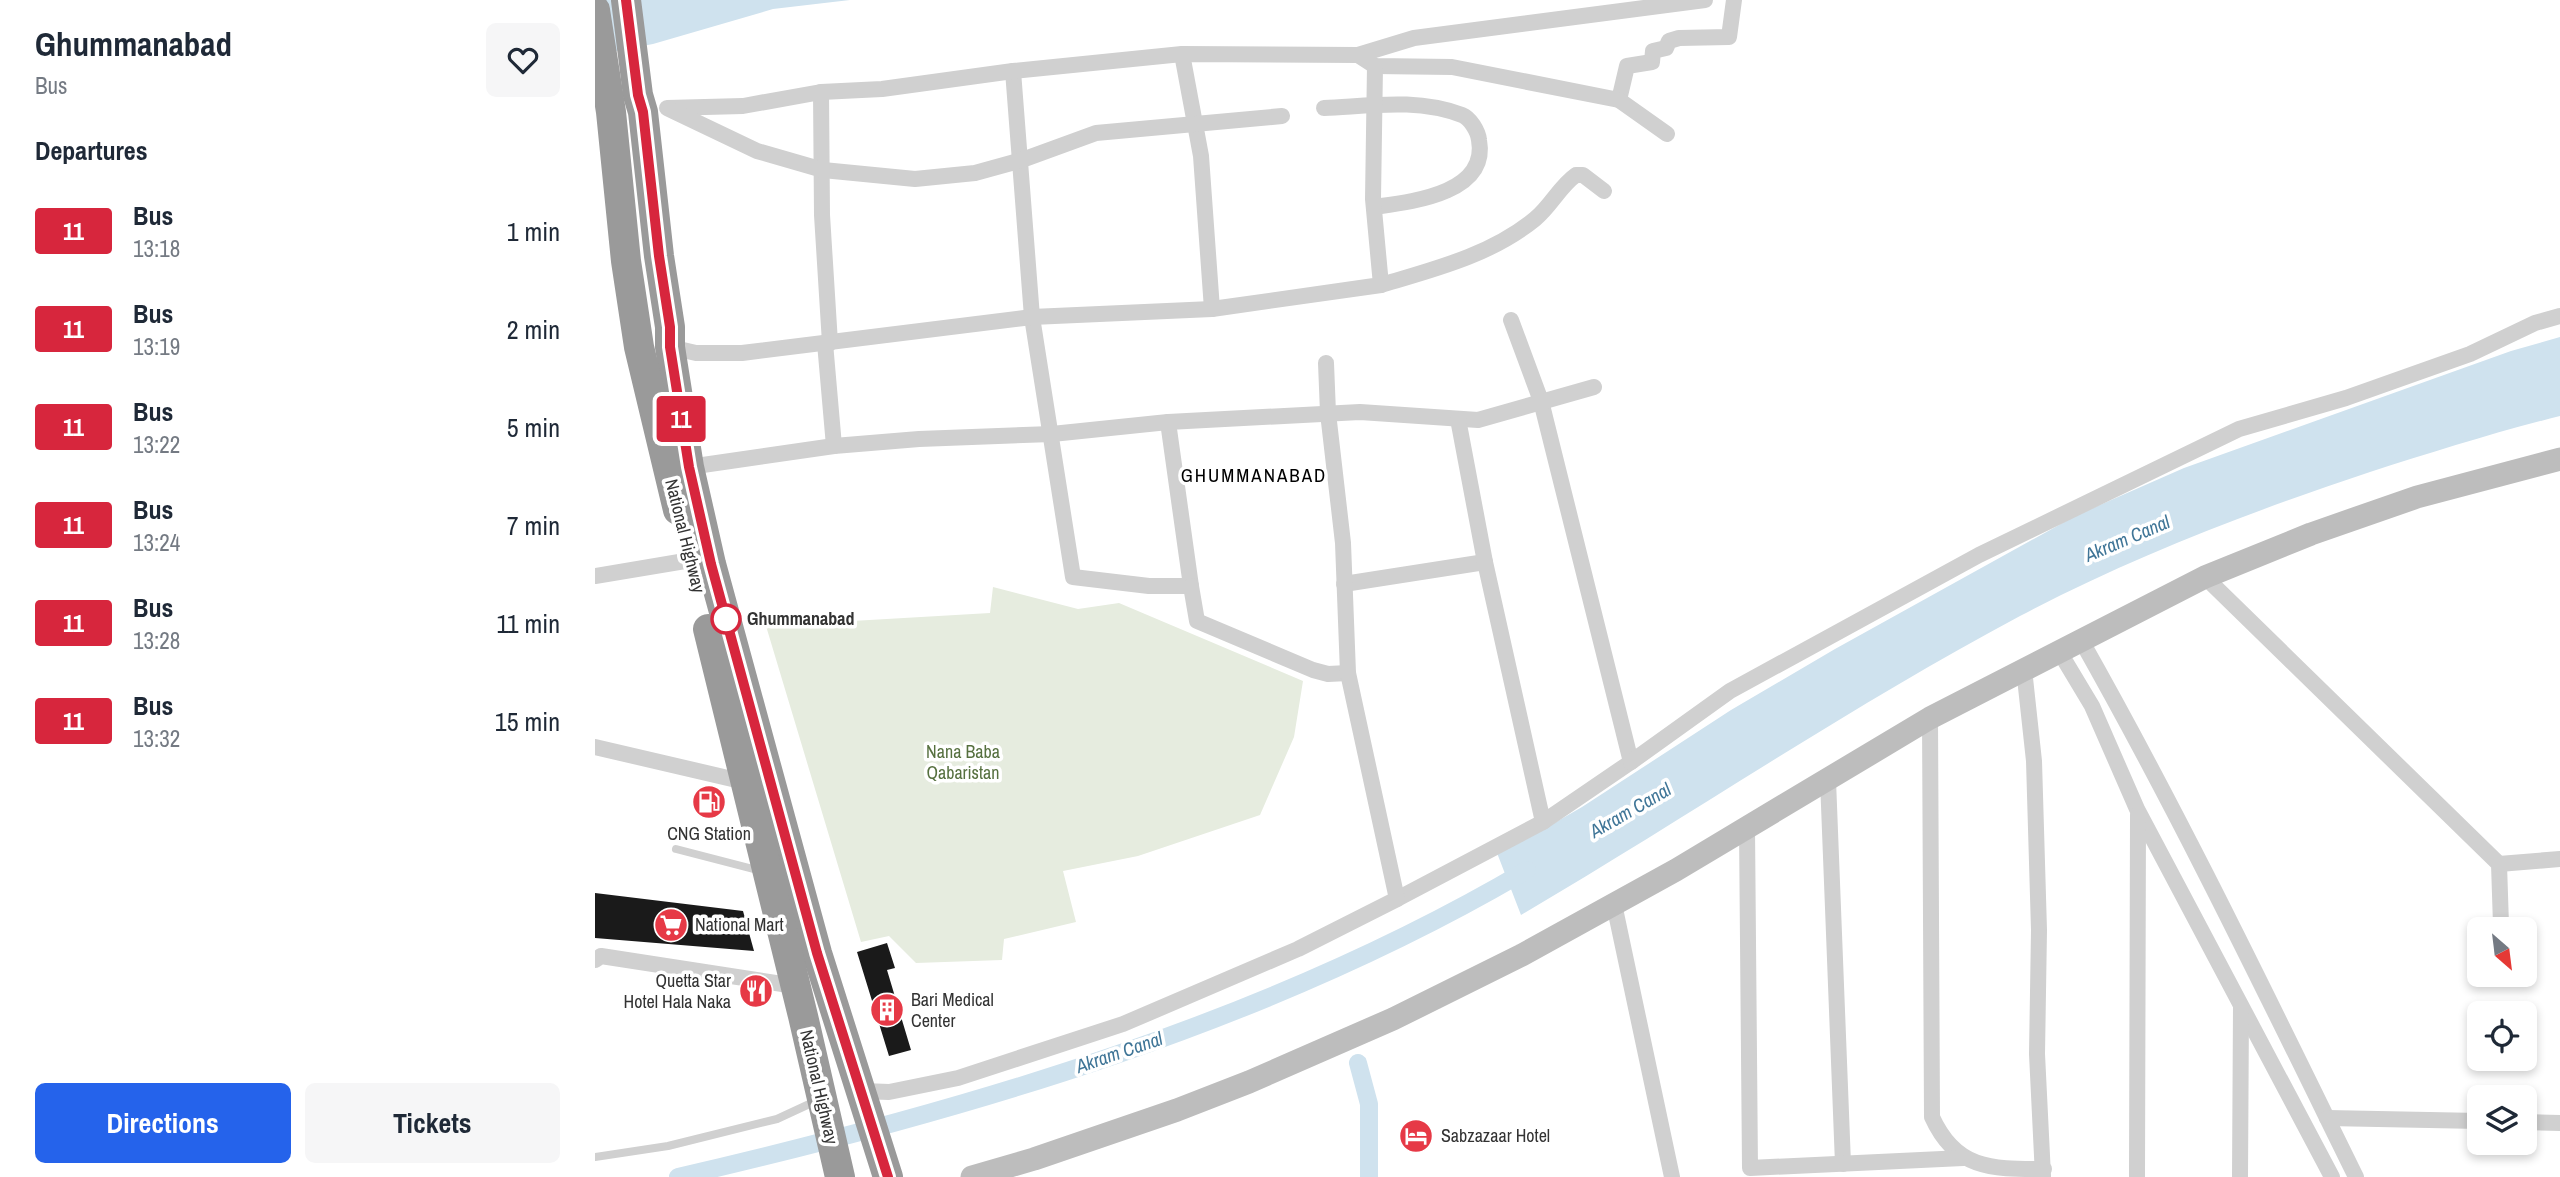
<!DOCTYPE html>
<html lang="en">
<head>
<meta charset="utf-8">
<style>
  :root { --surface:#fff; --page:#f6f6f7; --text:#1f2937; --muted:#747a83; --accent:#2563eb }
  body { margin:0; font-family:"Archivo Narrow",sans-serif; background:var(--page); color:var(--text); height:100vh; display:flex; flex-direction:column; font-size:26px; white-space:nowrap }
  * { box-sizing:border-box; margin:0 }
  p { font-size:23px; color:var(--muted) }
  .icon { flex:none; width:38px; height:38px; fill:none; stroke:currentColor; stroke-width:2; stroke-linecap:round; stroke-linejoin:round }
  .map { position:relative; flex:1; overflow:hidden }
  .panel { display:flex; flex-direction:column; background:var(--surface); width:595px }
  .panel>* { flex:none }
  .badge { padding:0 14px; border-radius:5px; font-size:24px; line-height:46px }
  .needle { width:46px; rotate:152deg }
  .tools { position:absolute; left:1872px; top:917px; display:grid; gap:14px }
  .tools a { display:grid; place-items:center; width:70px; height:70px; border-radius:10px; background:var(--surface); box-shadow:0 4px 10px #0003; font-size:35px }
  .map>.badge { position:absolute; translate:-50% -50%; box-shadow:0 0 0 4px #fff }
  h2 { padding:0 35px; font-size:26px; line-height:63px }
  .round { display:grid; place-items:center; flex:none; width:74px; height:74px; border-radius:10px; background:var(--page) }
  .overview { display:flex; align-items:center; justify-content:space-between; height:119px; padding:0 35px }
  h1 { font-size:33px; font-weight:800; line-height:52px }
  .button { display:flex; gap:14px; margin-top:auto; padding:14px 35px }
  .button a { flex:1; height:80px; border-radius:10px; background:var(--accent); color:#fff; font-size:28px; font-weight:800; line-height:80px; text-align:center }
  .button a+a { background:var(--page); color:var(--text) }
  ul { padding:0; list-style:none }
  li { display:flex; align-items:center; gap:21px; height:98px; padding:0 35px }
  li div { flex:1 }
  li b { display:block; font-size:26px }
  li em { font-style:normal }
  li .badge { min-width:77px; font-weight:700; text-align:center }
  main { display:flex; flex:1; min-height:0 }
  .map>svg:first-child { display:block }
</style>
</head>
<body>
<main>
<section class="panel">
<div class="overview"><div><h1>Ghummanabad</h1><p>Bus</p></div><a class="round"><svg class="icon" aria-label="heart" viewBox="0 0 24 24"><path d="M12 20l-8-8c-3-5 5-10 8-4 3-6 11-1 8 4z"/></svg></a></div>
<h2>Departures</h2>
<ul>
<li><span class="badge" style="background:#d7263d;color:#fff">11</span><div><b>Bus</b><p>13:18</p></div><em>1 min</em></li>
<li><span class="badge" style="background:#d7263d;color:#fff">11</span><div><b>Bus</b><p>13:19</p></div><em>2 min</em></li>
<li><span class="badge" style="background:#d7263d;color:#fff">11</span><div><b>Bus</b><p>13:22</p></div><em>5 min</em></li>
<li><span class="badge" style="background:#d7263d;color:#fff">11</span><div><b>Bus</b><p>13:24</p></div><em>7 min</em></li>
<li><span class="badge" style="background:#d7263d;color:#fff">11</span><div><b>Bus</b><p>13:28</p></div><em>11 min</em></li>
<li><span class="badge" style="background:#d7263d;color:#fff">11</span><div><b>Bus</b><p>13:32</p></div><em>15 min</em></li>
</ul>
<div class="button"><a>Directions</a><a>Tickets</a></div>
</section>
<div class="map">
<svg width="1965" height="1177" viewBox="0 0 1965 1177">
  <rect width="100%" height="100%" fill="#fff"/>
  <path fill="#e6ecdf" d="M398,587l85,22 41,-6 184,78 -9,56 -34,78 -122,41 -75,15 13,51 -72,17 -2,21 -86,3 -27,-27 -28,6 -95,-316 224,-13z"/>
  <g fill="#cfe2ee">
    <path d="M0,0h255l-77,9 -120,35 -58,11z"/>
    <path d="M1965,337v79c-64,16 -127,36 -190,56 -120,40 -238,85 -350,144 -171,91 -332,201 -499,299l-24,-62 33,-16 52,-30 149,-97 104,-61 242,-134 107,-47 327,-117z"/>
  </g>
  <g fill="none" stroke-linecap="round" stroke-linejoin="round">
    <g stroke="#cfe2ee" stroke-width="18">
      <path d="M763,1063l11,41v73"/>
      <path d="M83,1177c290,-67 591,-155 849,-307"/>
    </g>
  </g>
  <g fill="#1a1a1a">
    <path d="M0,893l148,18 11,40 -159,-13z"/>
    <path d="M292,943l8,25 -8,2 24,80 -22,6 -32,-104z"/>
  </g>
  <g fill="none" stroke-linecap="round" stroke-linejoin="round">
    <g stroke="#d0d0d0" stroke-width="8">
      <path d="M81,849l85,22"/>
      <path d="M0,1157l73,-11 109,-27 41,-19"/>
    </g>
    <g stroke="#d0d0d0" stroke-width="16">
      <path d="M587,54l19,102 11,153"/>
      <path d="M763,55l56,-17 291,-38"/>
      <path d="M418,71l19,246 41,260 76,9h42l-23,-164"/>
      <path d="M226,92l1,123 8,128"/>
      <path d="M1024,100l8,-34 25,-4 1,-11 13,-3 3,-7 10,-3 50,-1 5,-37"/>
      <path d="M72,108l76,-2 78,-14 61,-3 131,-18 169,-17 176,1 17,11 77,1 167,33 48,34"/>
      <path d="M729,108c46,-2 93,-10 138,7 8,3 16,16 17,25 10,54 -69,62 -105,67"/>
      <path d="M74,109l88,42 66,19 92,9 60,-6 47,-13 74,-27 186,-17"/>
      <path d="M786,285c54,-16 110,-30 154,-66 16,-13 25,-33 41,-44h7l21,16"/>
      <path d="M916,320l30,81 90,361 -88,60"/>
      <path d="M230,343l9,103"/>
      <path d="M75,347l26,6h46l290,-36 180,-8 169,-24 -8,-86 2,-133"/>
      <path d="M94,467l145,-21 85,-7 133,-5 116,-12 192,-10 118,8 116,-33"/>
      <path d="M0,576l96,-16"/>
      <path d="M1610,577l294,287 2,61"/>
      <path d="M749,584l141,-22"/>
      <path d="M596,586l6,35 116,49 15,4 20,-1"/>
      <path d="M1486,640c99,175 186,356 275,537"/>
      <path d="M1464,651l33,55 45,103 195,368"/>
      <path d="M1429,669l10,92 5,169 -2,124 6,122"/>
      <path d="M1335,718l2,399c24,53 60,52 112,52"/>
      <path d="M0,747l150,35"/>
      <path d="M1036,762l99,-71 249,-136 260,-126 107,-31 124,-44 65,-31 25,-7"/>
      <path d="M1233,780l15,384"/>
      <path d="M1152,828l3,340 213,-10"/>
      <path d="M1904,864l61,-5"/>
      <path d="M802,899l146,-77 -58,-260 -27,-143"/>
      <path d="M1019,904l58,273"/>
      <path d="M0,960l6,-4 194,30"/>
      <path d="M268,1091l26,1 69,-14 165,-54 175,-75 99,-50 -49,-226 -5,-130 -15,-130 -2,-50"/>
      <path d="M1732,1118l153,3"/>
      <path d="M1930,1122l35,1"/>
      <path d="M1542,1177l1,-362"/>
      <path d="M1645,1177l1,-170"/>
    </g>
    <path stroke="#bdbdbd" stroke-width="23" d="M377,1177l62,-18 143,-49 72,-28 144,-63 129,-64 154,-85 254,-152 275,-141 106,-43 106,-37 143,-38"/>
    <g stroke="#9a9a9a" stroke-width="30">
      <path d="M31,0l12,95 5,17 16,144 11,71v20l19,120 22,97 106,389 71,224"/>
      <path d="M0,10l16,102 15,149 13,86 39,163"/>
      <path d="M113,629l95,387 37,161"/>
    </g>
  </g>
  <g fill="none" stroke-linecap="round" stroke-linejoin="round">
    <g stroke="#fff" stroke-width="16">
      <path id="line" d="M31,0l12,95 5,17 16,144 11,71v20l19,120 22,97 106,389 71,224"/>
    </g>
    <use href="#line" stroke="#d7263d" stroke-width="10"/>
  </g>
  <defs>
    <g id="fuel-disc" transform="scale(1.75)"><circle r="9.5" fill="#e63946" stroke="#fff"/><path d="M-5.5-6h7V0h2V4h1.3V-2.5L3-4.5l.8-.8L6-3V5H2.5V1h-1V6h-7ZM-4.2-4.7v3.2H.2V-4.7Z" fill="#fff"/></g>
    <g id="supermarket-disc" transform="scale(1.75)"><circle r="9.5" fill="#e63946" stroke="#fff"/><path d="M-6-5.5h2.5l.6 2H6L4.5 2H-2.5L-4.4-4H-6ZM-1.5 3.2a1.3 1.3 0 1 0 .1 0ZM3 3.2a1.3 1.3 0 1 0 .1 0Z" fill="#fff"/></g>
    <g id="restaurant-disc" transform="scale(1.75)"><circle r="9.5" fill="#e63946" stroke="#fff"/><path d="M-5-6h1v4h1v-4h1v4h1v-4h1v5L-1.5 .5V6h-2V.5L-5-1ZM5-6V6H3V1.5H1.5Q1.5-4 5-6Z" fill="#fff"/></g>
    <g id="building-disc" transform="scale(1.75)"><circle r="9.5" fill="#e63946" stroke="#fff"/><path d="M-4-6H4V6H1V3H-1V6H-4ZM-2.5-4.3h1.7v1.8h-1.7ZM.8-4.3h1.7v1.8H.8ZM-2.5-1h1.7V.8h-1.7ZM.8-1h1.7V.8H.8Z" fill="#fff"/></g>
    <g id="hotel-disc" transform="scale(1.75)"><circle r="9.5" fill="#e63946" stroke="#fff"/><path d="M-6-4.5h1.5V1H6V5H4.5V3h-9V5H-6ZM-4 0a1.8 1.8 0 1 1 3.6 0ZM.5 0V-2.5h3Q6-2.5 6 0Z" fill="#fff"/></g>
  </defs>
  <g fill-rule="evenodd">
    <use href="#fuel-disc" x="114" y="802"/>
    <use href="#supermarket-disc" x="76" y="925"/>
    <use href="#restaurant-disc" x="161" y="991"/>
    <use href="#building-disc" x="292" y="1010"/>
    <use href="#hotel-disc" x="821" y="1136"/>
  </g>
  <circle fill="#fff" stroke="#d7263d" stroke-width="3.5" cx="131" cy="619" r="14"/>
  <g text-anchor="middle" stroke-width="7" stroke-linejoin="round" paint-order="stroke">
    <g font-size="18" fill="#333" stroke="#fff">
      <text transform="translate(90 536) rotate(76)" y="6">National Highway</text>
      <text transform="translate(224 1087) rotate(77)" y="6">National Highway</text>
    </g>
    <g font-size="18" font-weight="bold" fill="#333" stroke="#fff" text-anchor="start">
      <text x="152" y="625">Ghummanabad</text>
    </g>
    <g font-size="18" fill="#56703f" stroke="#fff">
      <text x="368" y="758">Nana Baba<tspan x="368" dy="21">Qabaristan</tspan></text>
    </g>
    <g font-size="18" fill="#333" stroke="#fff" text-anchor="start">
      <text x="114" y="840" text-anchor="middle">CNG Station</text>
      <text x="100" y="931">National Mart</text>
      <text x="136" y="987" text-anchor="end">Quetta Star<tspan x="136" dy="21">Hotel Hala Naka</tspan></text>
      <text x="316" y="1006">Bari Medical<tspan x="316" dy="21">Center</tspan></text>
      <text x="846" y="1142">Sabzazaar Hotel</text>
    </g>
    <g font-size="19" letter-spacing="2" fill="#000" stroke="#fff">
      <text x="659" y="482">GHUMMANABAD</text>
    </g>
    <g font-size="19" font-style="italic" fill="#3f7597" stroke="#fff">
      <text transform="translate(1532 538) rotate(-23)" y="7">Akram Canal</text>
      <text transform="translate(1035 810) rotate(-30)" y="7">Akram Canal</text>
      <text transform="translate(524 1052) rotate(-19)" y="7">Akram Canal</text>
    </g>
  </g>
</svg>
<div class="tools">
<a><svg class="needle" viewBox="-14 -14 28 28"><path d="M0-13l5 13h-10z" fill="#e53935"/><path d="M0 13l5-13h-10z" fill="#747a83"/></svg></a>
<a><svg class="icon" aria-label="locate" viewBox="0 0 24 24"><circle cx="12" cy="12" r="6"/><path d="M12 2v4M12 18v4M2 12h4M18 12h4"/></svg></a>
<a><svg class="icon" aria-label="layers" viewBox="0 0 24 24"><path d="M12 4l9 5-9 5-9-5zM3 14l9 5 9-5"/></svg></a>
</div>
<b class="badge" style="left:86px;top:419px;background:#d7263d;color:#fff">11</b>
</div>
</main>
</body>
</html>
